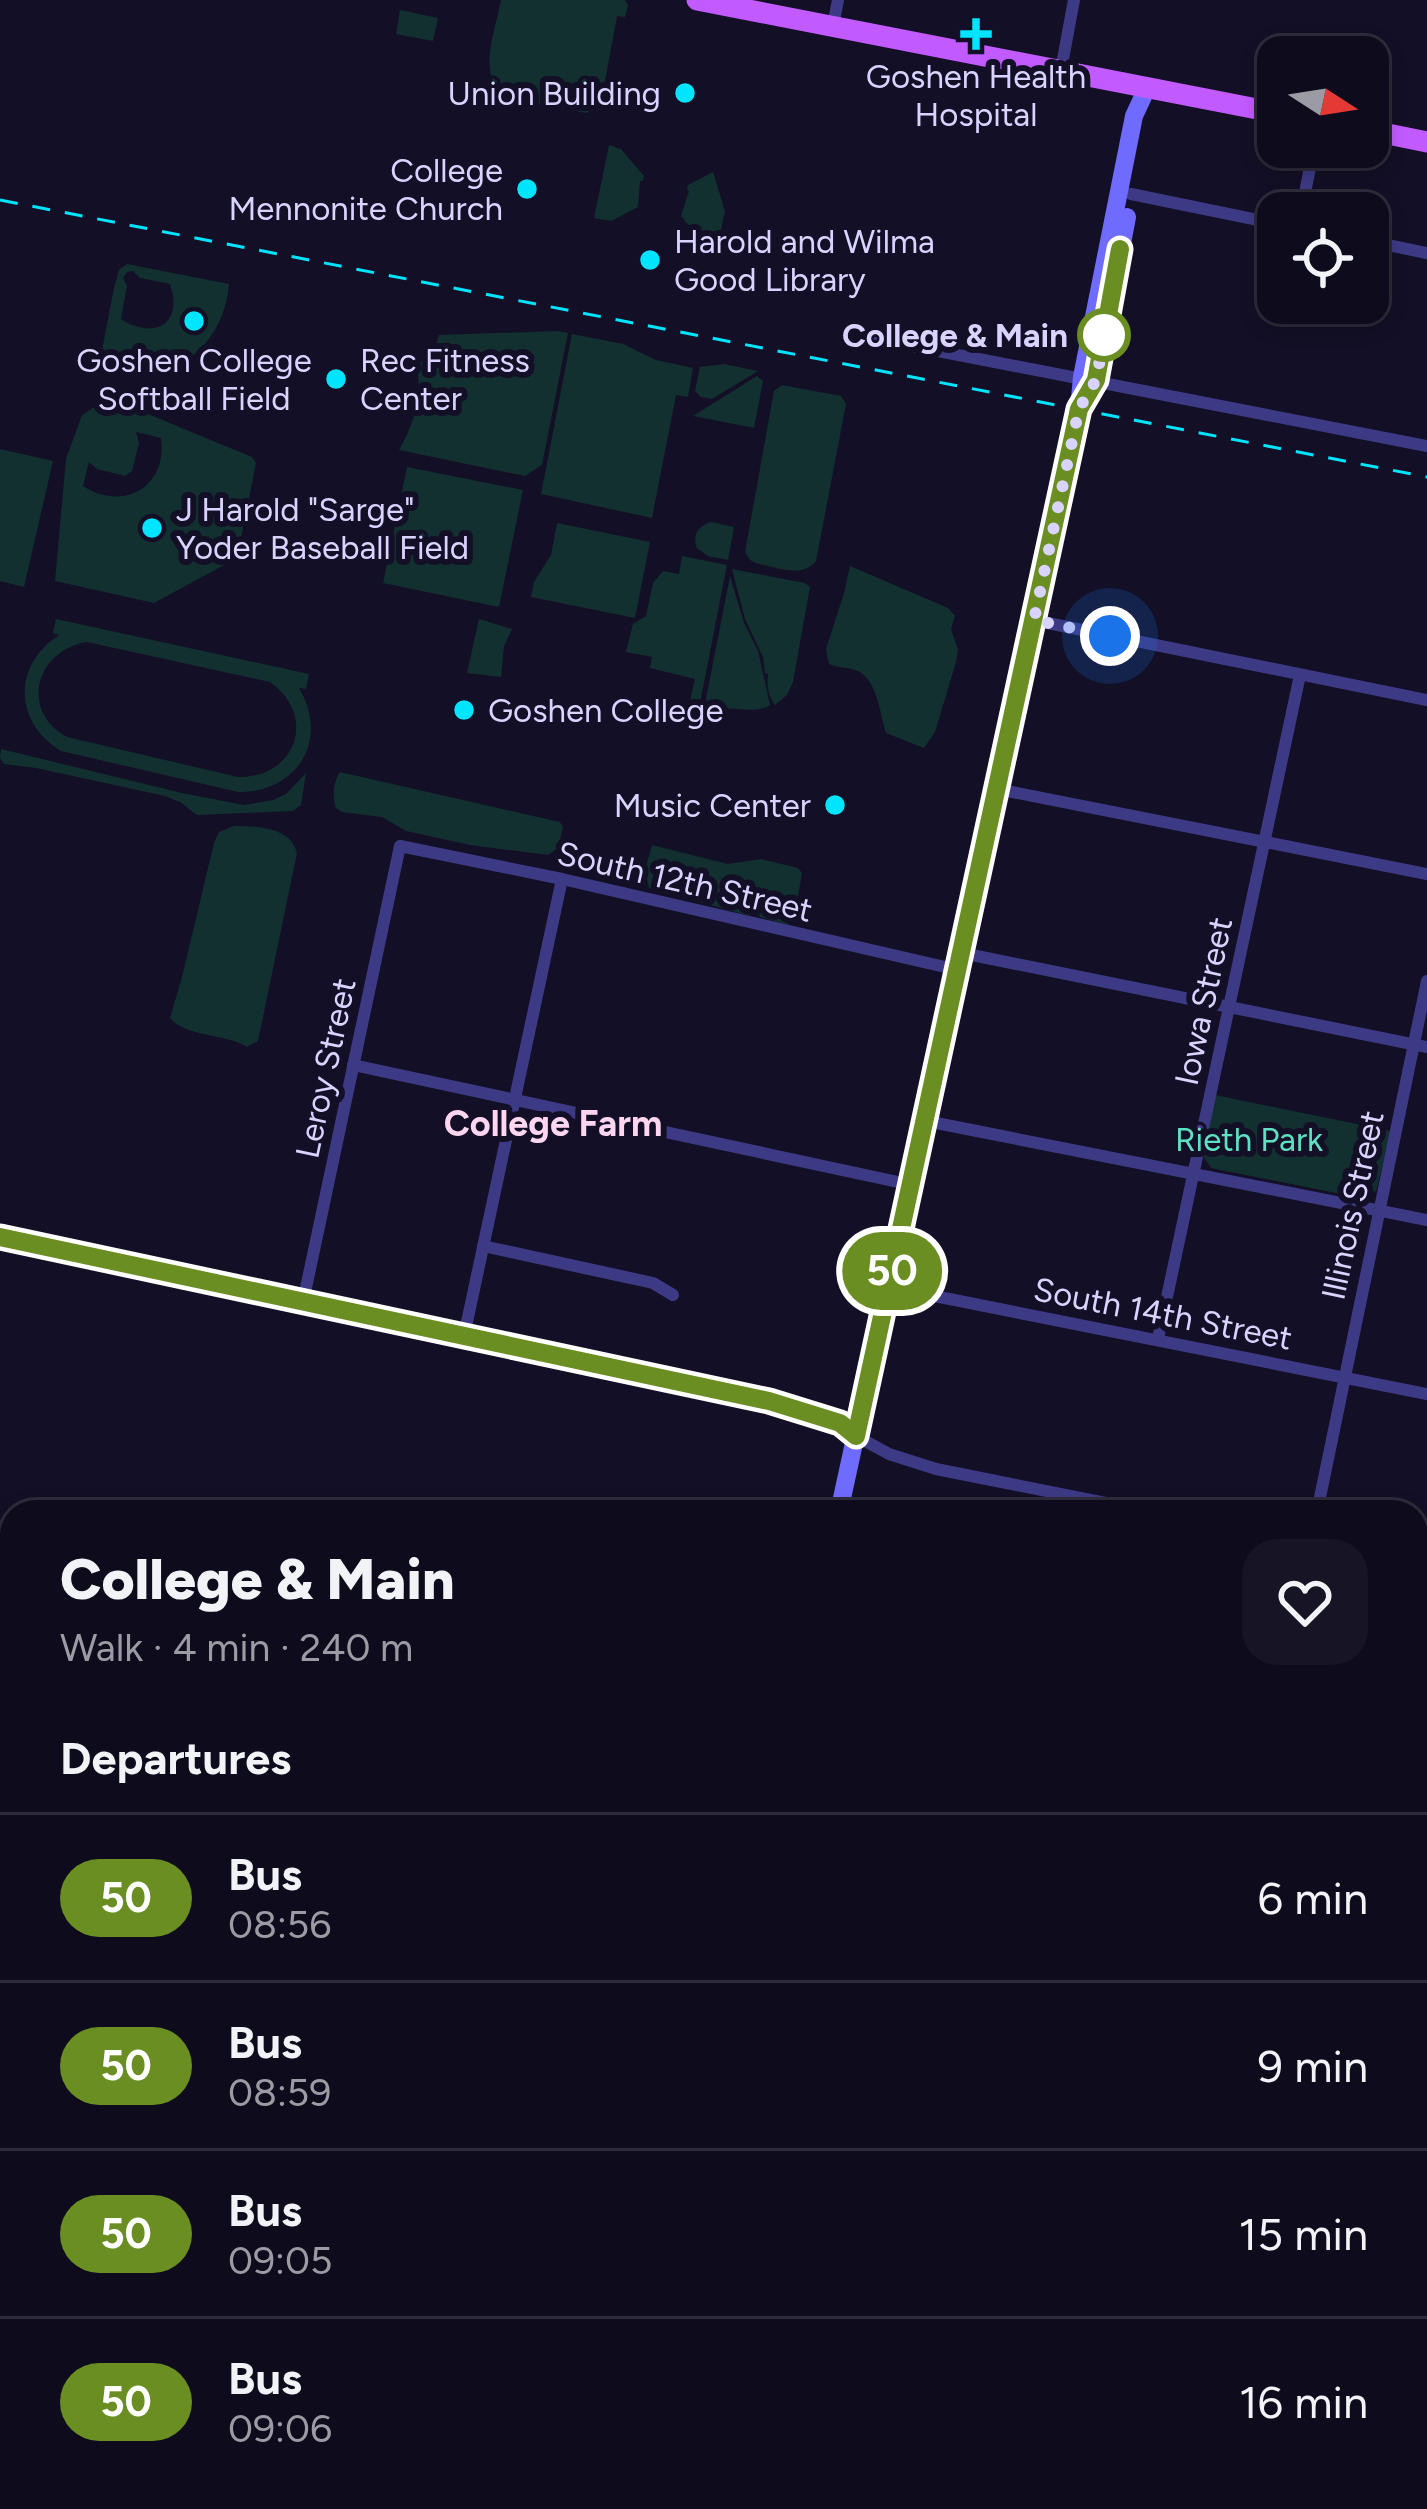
<!DOCTYPE html>
<html lang="en">
<head>
<meta charset="utf-8">
<style>
  :root { --surface:#0e0b1c; --page:#171425; --text:#f1f3f6; --muted:#9b9ba3; --line:#2e2b3b }
  body { margin:0; font-family:Figtree,sans-serif; background:var(--page); color:var(--text); height:100vh; display:flex; flex-direction:column; font-size:45px; white-space:nowrap }
  * { box-sizing:border-box; margin:0 }
  p { font-size:39px; color:var(--muted) }
  .icon { flex:none; width:66px; height:66px; fill:none; stroke:currentColor; stroke-width:2; stroke-linecap:round; stroke-linejoin:round }
  .map { position:relative; flex:1; overflow:hidden }
  .side { position:absolute; left:0px; top:1500px; width:1428px; height:1011px; display:flex; flex-direction:column; background:var(--surface); border-radius:36px 36px 0 0; box-shadow:0 6px 18px #0003,0 0 0 3px var(--line) }
  .side>* { flex:none }
  .badge { padding:0 24px; border-radius:39px; font-size:42px; line-height:78px }
  .needle { width:78px; rotate:102deg }
  .controls { position:absolute; left:1257px; top:36px; display:grid; gap:24px }
  .controls a { display:grid; place-items:center; width:132px; height:132px; border-radius:24px; background:var(--surface); box-shadow:0 6px 18px #0003,0 0 0 3px var(--line); font-size:60px }
  .you { position:absolute; width:60px; height:60px; margin:-30px; border:9px solid #fff; border-radius:50%; background:#1a73e8; box-shadow:0 0 0 18px #1a73e833 }
  .map>.badge { position:absolute; translate:-50% -50%; box-shadow:0 0 0 6px #fff }
  h2 { padding:0 60px; font-size:45px; line-height:108px }
  .round { display:grid; place-items:center; flex:none; width:126px; height:126px; border-radius:36px; background:var(--page) }
  .summary { display:flex; align-items:center; justify-content:space-between; height:204px; padding:0 60px }
  h1 { font-size:57px; font-weight:800; line-height:90px }
  ul { padding:0; list-style:none }
  li { display:flex; align-items:center; gap:36px; height:168px; padding:0 60px; border-top:3px solid var(--line) }
  li div { flex:1 }
  li b { display:block; font-size:45px }
  li em { font-style:normal }
  li .badge { min-width:132px; font-weight:700; text-align:center }
  .map>svg:first-child { display:block }
</style>
</head>
<body>
<div class="map">
<svg width="1427" height="2509" viewBox="0 0 1427 2509">
  <rect width="100%" height="100%" fill="#130f26"/>
  <g fill="#12302f" fill-rule="evenodd">
    <path d="M501,0h124l3,5 -3,12 -8,-1 -13,71 7,2 -9,13 -16,11 -84,-16c-24,-27 -7,-65 -1,-97z"/>
    <path d="M400,10l38,8 -5,23 -37,-7z"/>
    <path d="M609,145l12,4 23,27 -1,5h-3l-2,26 -27,14 -17,-3z"/>
    <path d="M713,172l12,39 -7,32 -3,3 -11,-3 -23,-27 8,-25 -2,-1 1,-5z"/>
    <path d="M127,264l102,20c-6,69 -65,106 -131,87l16,-83 5,-18zM133,271l7,7 30,6c14,41 -17,56 -49,35l6,-33 -4,-8 4,-6z"/>
    <path d="M557,331l11,2 -26,132 -17,11 -126,-26c16,-29 23,-52 18,-85l17,-15 5,-15z"/>
    <path d="M572,334l51,10 33,16 37,8 -5,29 -12,-2 -24,123 -111,-24z"/>
    <path d="M724,364l34,7 -46,28 -11,-2 -6,-6 5,-24z"/>
    <path d="M757,376l6,5 -9,47 -61,-12z"/>
    <path d="M782,385l59,11 5,8 -30,157c-14,18 -41,6 -61,2l-5,-3 -5,-8 29,-161z"/>
    <path d="M99,404l49,10 104,43 4,6 -19,95 -83,45 -99,-22 11,-122 16,-44zM136,432l25,6c7,49 -38,74 -78,48l6,-24 8,7 28,7 7,-5 7,-28z"/>
    <path d="M0,449l53,12 -29,126 -24,-6z"/>
    <path d="M407,467l116,23 -24,117 -116,-24z"/>
    <path d="M711,522l23,5 -6,33 -20,-4 -11,-8c-5,-13 1,-22 14,-26z"/>
    <path d="M557,523l93,19 -15,76 -104,-21 3,-15 17,-27z"/>
    <path d="M682,556l45,9 -26,133 2,12 3,6 -23,15 12,-52 -45,-11 2,-11 -26,-5 7,-28 13,-8 7,-33 10,-12 16,3z"/>
    <path d="M850,566l98,42 7,8 -4,13 7,21 -2,12 -21,70 -11,16 -38,-15c-6,-19 -9,-53 -28,-62 -10,-4 -20,-3 -29,-7l-3,-15 18,-56z"/>
    <path d="M732,569l73,14 5,4 -17,95 -6,13 -12,10c-8,-10 -8,-22 -7,-31l-3,-1 -2,-16 -18,-38z"/>
    <path d="M730,576l14,47 14,28 12,54c-16,11 -41,-2 -61,7l-4,-8z"/>
    <path d="M56,619l253,55 -3,15 -7,-1c31,52 -2,105 -61,104l-177,-41c-47,-29 -49,-85 -2,-116l-6,-2zM87,642l183,40c48,34 26,96 -32,95l-171,-40c-48,-26 -31,-87 20,-95z"/>
    <path d="M479,619l33,10 -8,17 -3,31 -34,-4z"/>
    <path d="M1,749l181,44 62,12 29,-5 13,-6 20,-21 -5,32 -8,6 -96,4 -17,-13 -15,-6 -129,-28 -32,-4 -4,-6z"/>
    <path d="M340,772l220,50 3,5 -5,21 -10,7 -78,-10 -64,-14 -24,-14 -40,-5 -6,-4c-4,-12 -3,-25 4,-36z"/>
    <path d="M234,826c24,0 57,1 63,27l-39,188 -11,6c-23,-14 -59,-9 -77,-29l12,-41 32,-134 5,-11z"/>
    <path d="M652,845l76,19 33,-5 37,9 4,5 -8,46 -6,6 -28,-8 -4,-6 -7,4 -6,-1 -94,-26 -4,-18z"/>
    <path d="M1215,1095l176,36 -15,60 -15,7 -150,-30 -7,-10 -1,-5z"/>
    <path d="M12,2212v214l-12,2v-198l5,-12z"/>
  </g>
  <g fill="none" stroke-linecap="round" stroke-linejoin="round">
    <g stroke="#3d3a85" stroke-width="12">
      <path d="M833,26l5,-26"/>
      <path d="M1061,70l13,-70"/>
      <path d="M1131,194l147,30"/>
      <path d="M1301,213l13,-66"/>
      <path d="M1368,241l59,12"/>
      <path d="M866,337l561,109"/>
      <path d="M1033,620l394,80"/>
      <path d="M997,789l430,85"/>
      <path d="M962,953l465,94"/>
      <path d="M353,1065l559,120"/>
      <path d="M926,1121l501,99"/>
      <path d="M483,1246l170,37 20,12"/>
      <path d="M889,1287l538,107"/>
      <path d="M303,1302l97,-456 162,33 396,91"/>
      <path d="M464,1336l98,-457"/>
      <path d="M1158,1339c47,-221 96,-442 142,-664"/>
      <path d="M856,1436l33,18 47,15 215,43"/>
      <path d="M1317,1512l110,-531"/>
      <path d="M1416,1565l11,2"/>
      <path d="M0,1664l12,-1"/>
      <path d="M1416,1737l11,2"/>
      <path d="M0,1984h12"/>
      <path d="M1416,2298l11,-8"/>
      <path d="M0,2447l12,-2"/>
      <path d="M515,2499l21,10"/>
      <path d="M737,2509l2,-10"/>
      <path d="M1064,2509l3,-10"/>
    </g>
    <path stroke="#3d3a85" stroke-width="15" d="M0,1237l769,164 71,22 16,13"/>
    <g stroke="#6f6bff" stroke-width="18">
      <path d="M1082,404l14,-24 31,-163"/>
      <path d="M839,1512l240,-1103 3,-32 52,-261 13,-28"/>
      <path d="M630,2509l2,-10"/>
    </g>
    <g stroke="#c25bff" stroke-width="21">
      <path d="M697,0l581,113"/>
      <path d="M1368,130l59,12"/>
    </g>
    <path stroke="#00e5ff" stroke-width="3" stroke-dasharray="18 15" stroke-linecap="butt" d="M0,200l1427,277"/>
  </g>
  <g fill="none" stroke-linecap="round" stroke-linejoin="round">
    <g stroke="#fff" stroke-width="27">
      <path id="line" d="M0,1237l769,164 71,22 16,13 223,-1027 17,-29 24,-131"/>
    </g>
    <use href="#line" stroke="#6b8e23" stroke-width="18"/>
    <path stroke="#d9d4ff" stroke-width="12" stroke-dasharray="0 21.6" d="M1104,335l2,-7 -10,52 -17,29 -45,211 76,16"/>
  </g>
  <g fill="#00e5ff" stroke="#130f26" stroke-width="4.5">
    <path d="M970 16h12v12h12v12h-12v12h-12v-12h-12v-12h12z"/>
    <circle cx="685" cy="93" r="12"/>
    <circle cx="527" cy="189" r="12"/>
    <circle cx="650" cy="260" r="12"/>
    <circle cx="194" cy="321" r="12"/>
    <circle cx="336" cy="379" r="12"/>
    <circle cx="152" cy="528" r="12"/>
    <circle cx="464" cy="710" r="12"/>
    <circle cx="835" cy="805" r="12"/>
  </g>
  <circle fill="#fff" stroke="#6b8e23" stroke-width="6" cx="1104" cy="335" r="24"/>
  <g text-anchor="middle" stroke-width="12" stroke-linejoin="round" paint-order="stroke">
    <g font-size="33" fill="#d9d4ff" stroke="#130f26" text-anchor="start">
      <text x="976" y="88" text-anchor="middle">Goshen Health<tspan x="976" dy="38">Hospital</tspan></text>
      <text x="661" y="105" text-anchor="end">Union Building</text>
      <text x="503" y="182" text-anchor="end">College<tspan x="503" dy="38">Mennonite Church</tspan></text>
      <text x="674" y="253">Harold and Wilma<tspan x="674" dy="38">Good Library</tspan></text>
      <text x="194" y="372" text-anchor="middle">Goshen College<tspan x="194" dy="38">Softball Field</tspan></text>
      <text x="360" y="372">Rec Fitness<tspan x="360" dy="38">Center</tspan></text>
      <text x="176" y="521">J Harold "Sarge"<tspan x="176" dy="38">Yoder Baseball Field</tspan></text>
      <text x="488" y="722">Goshen College</text>
      <text x="811" y="817" text-anchor="end">Music Center</text>
    </g>
    <g font-size="33" font-weight="bold" fill="#d9d4ff" stroke="#130f26" text-anchor="end">
      <text x="1068" y="347">College &amp; Main</text>
    </g>
    <g font-size="33" fill="#d9d4ff" stroke="#130f26">
      <text transform="translate(685 881) rotate(13)" y="12">South 12th Street</text>
      <text transform="translate(1203 1001) rotate(-78)" y="12">Iowa Street</text>
      <text transform="translate(325 1068) rotate(-78)" y="12">Leroy Street</text>
      <text transform="translate(1352 1205) rotate(-78)" y="12">Illinois Street</text>
      <text transform="translate(1163 1313) rotate(11)" y="12">South 14th Street</text>
    </g>
    <g font-size="33" fill="#5fe0c0" stroke="#130f26">
      <text x="1249" y="1151">Rieth Park</text>
    </g>
    <g font-size="36" font-weight="bold" fill="#ffd6f0" stroke="#130f26">
      <text x="553" y="1136">College Farm</text>
    </g>
  </g>
</svg>
<div class="controls">
<a><svg class="needle" viewBox="-14 -14 28 28"><path d="M0-13l5 13h-10z" fill="#e53935"/><path d="M0 13l5-13h-10z" fill="#9b9ba3"/></svg></a>
<a><svg class="icon" aria-label="locate" viewBox="0 0 24 24"><circle cx="12" cy="12" r="6"/><path d="M12 2v4M12 18v4M2 12h4M18 12h4"/></svg></a>
</div>
<div class="you" style="left:1110px;top:636px"></div>
<b class="badge" style="left:892px;top:1271px;background:#6b8e23;color:#fff">50</b>
<section class="side">
<div class="summary"><div><h1>College &amp; Main</h1><p>Walk · 4 min · 240 m</p></div><a class="round"><svg class="icon" aria-label="heart" viewBox="0 0 24 24"><path d="M12 20l-8-8c-3-5 5-10 8-4 3-6 11-1 8 4z"/></svg></a></div>
<h2>Departures</h2>
<ul>
<li><span class="badge" style="background:#6b8e23;color:#fff">50</span><div><b>Bus</b><p>08:56</p></div><em>6 min</em></li>
<li><span class="badge" style="background:#6b8e23;color:#fff">50</span><div><b>Bus</b><p>08:59</p></div><em>9 min</em></li>
<li><span class="badge" style="background:#6b8e23;color:#fff">50</span><div><b>Bus</b><p>09:05</p></div><em>15 min</em></li>
<li><span class="badge" style="background:#6b8e23;color:#fff">50</span><div><b>Bus</b><p>09:06</p></div><em>16 min</em></li>
</ul>
</section>
</div>
</body>
</html>
